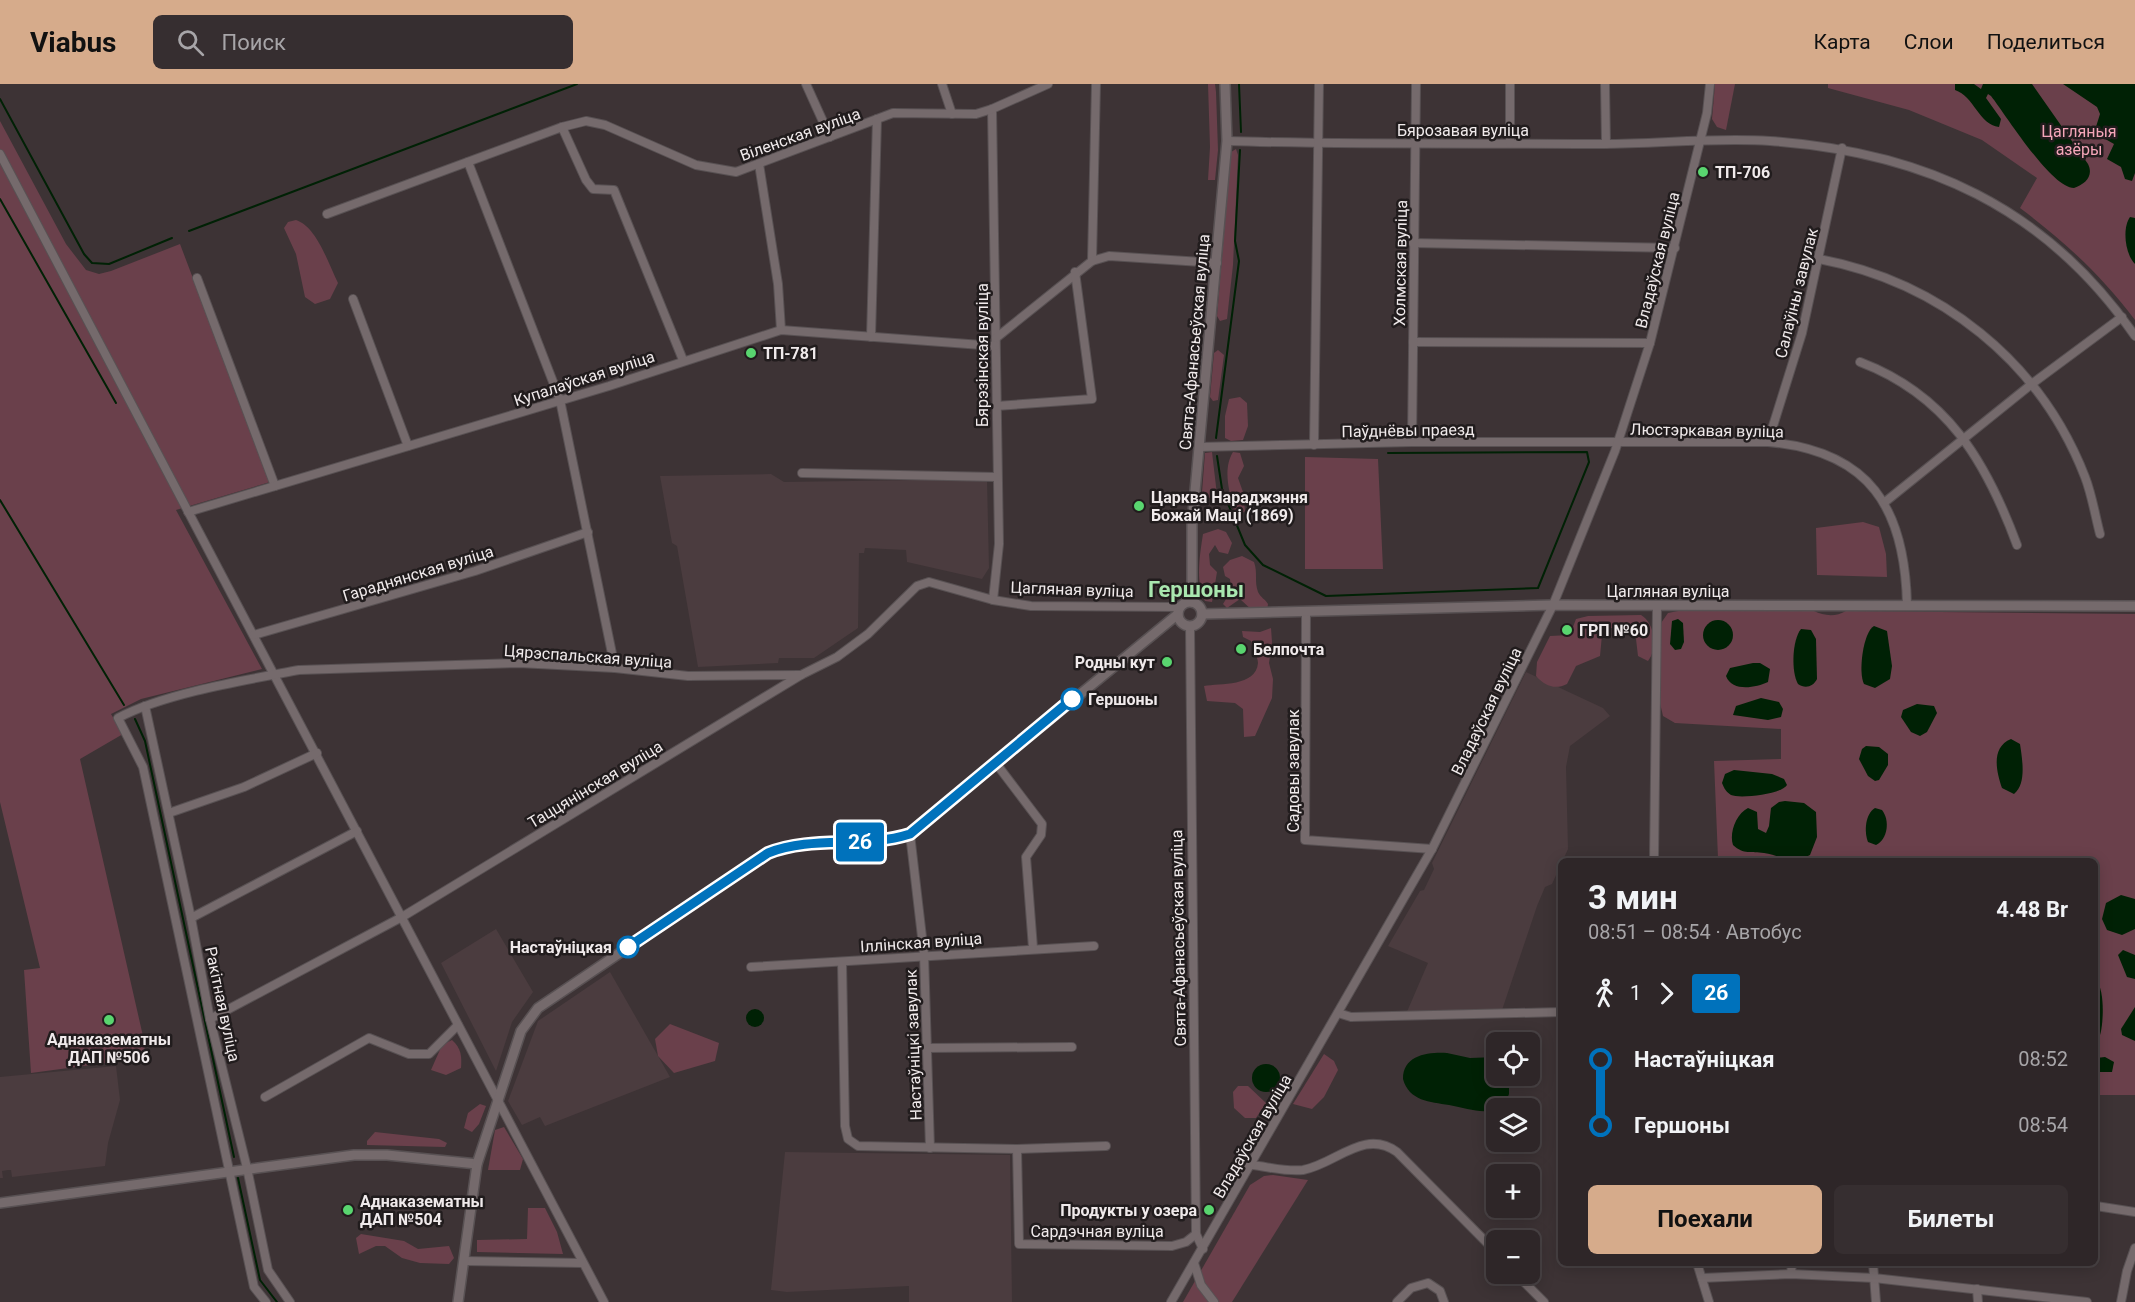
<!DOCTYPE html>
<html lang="ru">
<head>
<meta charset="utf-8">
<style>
  :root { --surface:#2e2628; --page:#362e30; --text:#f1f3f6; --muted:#a7a5a8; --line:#494345; --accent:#d6ab8b }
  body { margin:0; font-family:Roboto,sans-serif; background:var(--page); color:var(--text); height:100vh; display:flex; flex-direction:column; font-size:22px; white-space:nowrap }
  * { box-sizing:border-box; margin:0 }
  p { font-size:20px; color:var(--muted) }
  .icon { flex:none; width:33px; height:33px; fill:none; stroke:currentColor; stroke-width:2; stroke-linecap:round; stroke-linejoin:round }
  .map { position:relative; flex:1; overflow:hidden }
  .side { position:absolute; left:1558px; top:774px; width:540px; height:408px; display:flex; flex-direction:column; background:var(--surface); border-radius:9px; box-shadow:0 3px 15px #0003,0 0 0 2px var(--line) }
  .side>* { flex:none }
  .badge { padding:0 12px; border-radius:4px; font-size:21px; line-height:39px }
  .buttons { position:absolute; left:1486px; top:948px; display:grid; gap:12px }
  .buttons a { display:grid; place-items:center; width:54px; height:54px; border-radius:9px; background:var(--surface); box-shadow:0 3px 15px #0003,0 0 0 2px var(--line); font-size:30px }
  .map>.badge { position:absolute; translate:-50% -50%; box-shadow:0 0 0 3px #fff }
  .legs { display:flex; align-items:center; gap:9px; height:66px; padding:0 30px; font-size:20px }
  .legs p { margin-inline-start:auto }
  .summary { display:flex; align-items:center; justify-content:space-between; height:102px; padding:0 30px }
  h1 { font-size:33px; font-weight:700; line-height:45px }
  .primary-button { display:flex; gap:12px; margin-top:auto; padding:12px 30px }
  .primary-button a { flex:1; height:69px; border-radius:9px; background:var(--accent); color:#111; font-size:24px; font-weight:700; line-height:69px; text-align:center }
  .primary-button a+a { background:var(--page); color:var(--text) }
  ul { padding:0 30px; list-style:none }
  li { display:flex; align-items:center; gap:21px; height:66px; font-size:22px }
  li i { display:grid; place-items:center; width:9px; height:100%; margin:0 8px; background:currentColor }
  li i::after { content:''; width:15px; height:15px; margin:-8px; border:4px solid; border-radius:50%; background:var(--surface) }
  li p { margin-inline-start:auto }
  li:first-child i { background:linear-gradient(#0000 50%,currentColor 0) }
  li:last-child i { background:linear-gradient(currentColor 50%,#0000 0) }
  header { display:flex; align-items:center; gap:36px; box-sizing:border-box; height:84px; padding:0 30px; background:var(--accent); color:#111 }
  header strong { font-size:28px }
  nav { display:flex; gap:33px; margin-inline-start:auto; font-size:21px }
  .search { width:420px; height:54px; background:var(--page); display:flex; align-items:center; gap:15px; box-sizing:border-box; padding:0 21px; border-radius:9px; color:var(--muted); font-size:22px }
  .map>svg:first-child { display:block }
</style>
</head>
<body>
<header>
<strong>Viabus</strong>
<div class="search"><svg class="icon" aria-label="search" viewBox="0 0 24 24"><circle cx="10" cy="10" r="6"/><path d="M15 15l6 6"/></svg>Поиск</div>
<nav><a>Карта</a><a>Слои</a><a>Поделиться</a></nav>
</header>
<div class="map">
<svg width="2135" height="1218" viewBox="0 0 2135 1218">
  <rect width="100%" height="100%" fill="#3d3335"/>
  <g fill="#4b3c3f">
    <path d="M771,390l13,8 203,-3 2,89 -7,11 -75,-17 -1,-12 -41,-2 -1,5h-5l-1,75 -44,30h-35l-1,5 -80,4 -21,-121 -5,-3 -12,-67z"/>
    <path d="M1526,588l77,36 7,8 -40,30 -4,21 2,82 -16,35 -7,3 -8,19 -35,104 -96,4 22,-51 -40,-17 32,-55 4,-1 10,-21 -2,-6z"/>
    <path d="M496,845l37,63 -21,30 -16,49 -55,-108z"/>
    <path d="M610,888l60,105 -125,49 -5,-9 -18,8 -14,-24 30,-80z"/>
    <path d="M116,982l4,34 -12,43 -3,23 -93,11 -1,-7h-3l-6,1 1,7h-3v-101z"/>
    <path d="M785,1068l225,3 2,147h-103v-16l-122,6 -16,-2z"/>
  </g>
  <g fill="#6a404b">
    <path d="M1208,0h7l1,8 2,58 -3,30h-7l2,-33z"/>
    <path d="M1715,0h20l-9,46 -9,-3 -5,-8z"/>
    <path d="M1828,0h307v236c-33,-44 -71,-79 -115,-112l17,-30 -55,-38 -73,-30 -81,-22z"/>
    <path d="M0,37l66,123 20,26 13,4 12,-3 69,-27 90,238 -94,28 86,159 -121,30 -30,15 12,20 -43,25 65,286 -2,13 -112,15 -7,-103 16,-2 -40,-166z"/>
    <path d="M1236,65l2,6 -5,110 -6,54 -7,2 -3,-5 14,-164z"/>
    <path d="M296,136c21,7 32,43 42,63l-8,16 -15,5 -10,-7 -9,-43 -12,-26 4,-6z"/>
    <path d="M1218,266l6,5 -6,45 -5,1 -3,-4 4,-44z"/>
    <path d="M1240,313l7,6 1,23 -5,14 -12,1 -6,-3v-22l4,-17z"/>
    <path d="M1212,368l5,43 -11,4 -4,-7 3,-39z"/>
    <path d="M1233,368l7,1 4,13 -6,12 5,14 2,19 -6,5 -5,-4c-4,-19 -12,-42 -1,-60z"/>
    <path d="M1305,373l73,2 5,110h-78z"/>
    <path d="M1863,438l16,5 7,27 1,23 -70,-2 -1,-47z"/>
    <path d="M1218,445l8,3 6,11 -4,11 -9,-2 -4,-7 -6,9 1,11 7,7 -5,30 -7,-1c-10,-19 -5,-47 -2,-67z"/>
    <path d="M1242,472l12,6c4,11 0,19 4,30 3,6 7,7 10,12l-1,7 -13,1 -14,-13 -13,9 -4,-4 8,-13 -1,-12 -5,-3 -2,-9 7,-7z"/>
    <path d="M1678,527h136c10,5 22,6 32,0l289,3v481h-39v-234h-418l40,-3 -4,-97 67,-2v-30l-106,-6 -12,-7 -3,-13 1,-80 7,-10z"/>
    <path d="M1641,531c14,8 17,34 7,46l-10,-5 -2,-17 -5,-7 -20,-4 -9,7 -2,21 -24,10 -9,18c-12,6 -22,2 -31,-8l1,-14 13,-26 20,-1 6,-16 12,-3z"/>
    <path d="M1271,544l1,14 -3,21 4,16 -1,19 -17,38 -11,1 -1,-28 -8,-6 -28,-2 -3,-15c16,-3 52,1 54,-23 0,-8 -7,-13 -7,-22l-8,-4 -1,-6 18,1z"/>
    <path d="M670,940l49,19 -4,18 -41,12 -16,-17 -3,-17z"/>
    <path d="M452,956c9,8 10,16 9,28l-15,7 -15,-5 11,-25z"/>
    <path d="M1324,970l10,7 4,9 -14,27 -12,12 -19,-5z"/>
    <path d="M1238,1002h10l18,17 -10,15h-11l-11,-10 -1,-16z"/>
    <path d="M480,1020l6,2 -7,18 -7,8 -8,-4 4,-15z"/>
    <path d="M504,1043l19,32 -3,11h-32l7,-40z"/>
    <path d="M375,1048l64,7 8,4 -2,4 -78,-2v-4z"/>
    <path d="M1273,1091l35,5 -76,122h-49l67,-117 14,-9z"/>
    <path d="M528,1124h17l12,24 6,22 -86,-2v-12l50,-1z"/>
    <path d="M361,1150l43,7 14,8 31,-3 5,12 -5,6 -29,-1 -18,-5 -17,-12h-9l-17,8 -3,-16z"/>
  </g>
  <g fill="#002105">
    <path d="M1955,0h19l7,5 2,-5h49l56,80c6,12 -3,20 -14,24 -23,0 -68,-73 -83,-92l-3,-2 -2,4 15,21 -2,8c-20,-2 -25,-31 -44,-37z"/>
    <path d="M2063,0h72v89l-3,8 -7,-2 -4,-12 -14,-8 7,-15 -14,-8 -5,-6 5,-16 -3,-7z"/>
    <path d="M2130,133l5,1v46c-10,-10 -13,-36 -5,-47z"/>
    <path d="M1678,535l5,4 1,19 -3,7 -6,1 -5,-6 2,-23z"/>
    <circle cx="1718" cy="551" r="15"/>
    <path d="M1874,542l13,5 5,35 -2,13 -15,9 -11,-4c-6,-11 -1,-52 10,-58z"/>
    <path d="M1801,545l10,1 5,9 1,40c-4,8 -12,10 -19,5 -7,-12 -6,-44 3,-55z"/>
    <path d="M1753,579h7l10,6 -2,13c-13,6 -36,10 -42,-6l4,-8z"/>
    <path d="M1761,614l18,4 4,7 -2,8 -13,3 -35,-5 3,-9z"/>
    <path d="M1917,620l17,2 3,7 -10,19 -7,4 -9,-4 -10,-15 2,-7z"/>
    <path d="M2011,655l9,5c2,14 7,40 -6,50l-12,-6c-6,-17 -11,-41 9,-49z"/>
    <path d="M1866,662l13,1 9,7v11l-9,15 -4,1 -7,-5 -9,-17 3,-10z"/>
    <path d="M1734,686l38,4 12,5 3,6c-5,9 -47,14 -56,10 -5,-3 -7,-7 -9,-12l3,-9z"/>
    <path d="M1785,717l19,2 12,9 1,25 -7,18c-17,9 -29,1 -46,-2 -13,-2 -20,2 -31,-8 -4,-12 3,-31 15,-37l9,4 1,17 8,4 3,-7 2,-18 8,-6z"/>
    <path d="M1875,724l7,2c8,10 6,29 -6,35l-8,-3c-4,-10 -3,-28 7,-34z"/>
    <path d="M2121,811l14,4v30l-13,6 -15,-5 -5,-11 4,-16z"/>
    <path d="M2123,866l12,5v24l-8,-2 -9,-22z"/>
    <path d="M2096,896c9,9 8,46 3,58l-3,2z"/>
    <path d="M2135,923v34l-13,-6 -1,-6z"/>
    <circle cx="755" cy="934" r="9"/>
    <path d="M1447,969l23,5 27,-1v19h12v18l-5,12c-18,10 -34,3 -55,-1 -19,-3 -40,-4 -46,-26 0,-24 25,-27 44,-26z"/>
    <path d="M2105,973l9,5 -2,10h-16v-14z"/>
    <circle cx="1266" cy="994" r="14"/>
  </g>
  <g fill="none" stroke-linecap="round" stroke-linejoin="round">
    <g stroke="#002105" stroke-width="2">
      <path d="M1239,0l2,48"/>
      <path d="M0,15l84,155 8,9 17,1 63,-26"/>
      <path d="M0,115l116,204"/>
      <path d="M189,147l388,-147"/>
      <path d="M1216,354l23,-177 -4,-20 5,-91"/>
      <path d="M1217,372l5,33 23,56 18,20 63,31 212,-8 51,-126 -2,-10 -199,1"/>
      <path d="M0,416l124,205"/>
      <path d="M135,635l10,22 89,416"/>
      <path d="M238,1094l22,102 17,22"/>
    </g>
    <g stroke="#585153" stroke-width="10">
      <g id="minor">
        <path d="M806,0l24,53"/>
        <path d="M942,0l10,30"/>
        <path d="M1605,0l1,60"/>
        <path d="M992,25l7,435 -6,56"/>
        <path d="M562,43l24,53 7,9 21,1 69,170"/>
        <path d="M1227,57c125,4 251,2 376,3 56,0 112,-7 167,-3 154,11 276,66 365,195"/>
        <path d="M1510,59v-59"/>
        <path d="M0,70l604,1148"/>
        <path d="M468,78l92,238 55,268"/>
        <path d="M759,80l19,120 3,46"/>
        <path d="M327,130l235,-87 24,-6 19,4 91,40 40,7 157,-59 83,1 16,-5 56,-25"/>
        <path d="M1413,159l262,5"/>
        <path d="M1819,175c121,23 221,102 266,218 7,18 10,38 15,57"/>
        <path d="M1092,177l4,-177"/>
        <path d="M197,194l78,208"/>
        <path d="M353,215l55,147"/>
        <path d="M871,253l6,-218"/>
        <path d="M996,254l96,-77 17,-5 108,7"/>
        <path d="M1413,258l237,1"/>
        <path d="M1860,278c87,33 126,99 157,183"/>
        <path d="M996,322l96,-7 -17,-127"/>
        <path d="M1412,358l4,-358"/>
        <path d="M1768,358l34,-109 40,-185"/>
        <path d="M1314,361l5,-361"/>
        <path d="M1199,363l213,-5h356c102,9 137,66 139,163"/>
        <path d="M802,389l194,4"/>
        <path d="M1885,418l148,-119 89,-66"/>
        <path d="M188,428l421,-126 172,-56 214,16"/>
        <path d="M1306,529l-1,227 127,9"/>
        <path d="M1190,542l6,608 7,15"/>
        <path d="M254,551l221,-64 113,-39"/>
        <path d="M145,622l46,212 19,101 37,149 21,102 22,32"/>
        <path d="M995,678l47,62 -1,11 -15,22 7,91"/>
        <path d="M169,729l75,-26 73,-34"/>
        <path d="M910,750l14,120 6,194"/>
        <path d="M1654,777l3,-254"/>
        <path d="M191,834l166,-87"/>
        <path d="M842,878l3,164 3,13 10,7 159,3 89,-3"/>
        <path d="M751,883l343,-21"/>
        <path d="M1338,929l13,4 211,-5"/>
        <path d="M210,935l192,-102 399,-242 36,-18 31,-23 49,-48 12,-4 64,18 38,6 149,1"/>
        <path d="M927,964l145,-1"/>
        <path d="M265,1013l104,-59 40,16h20l29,-29"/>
        <path d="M1017,1065l2,95 153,2 14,-4 10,-8"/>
        <path d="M1252,1081c17,2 34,7 51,5 33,-6 61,-42 94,-18l100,101"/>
        <path d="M2096,1122l39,6"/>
        <path d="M464,1177l118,2"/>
        <path d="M1194,1179l7,22 13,17"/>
        <path d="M1697,1179l12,39"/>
        <path d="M1873,1179l3,39"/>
        <path d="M1516,1190l28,28"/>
        <path d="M1791,1190l1,-11"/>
        <path d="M1702,1194l89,-4 83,4 213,24"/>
        <path d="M1977,1205l1,13"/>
        <path d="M266,1218l-12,-15 -111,-520 -25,-49c47,-25 128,-38 181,-48l220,-7 96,5 73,8 113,-1"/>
        <path d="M1171,1218l261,-453 121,-244 62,-154 35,-108 57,-230 3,-29"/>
        <path d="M1397,1218l14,-14 17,-5 12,8 4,11"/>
        <path d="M2121,1218l6,-31 8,-23"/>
      </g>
    </g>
    <g stroke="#585153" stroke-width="12">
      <g id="tertiary">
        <path d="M1192,518v-78l35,-383 -2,-57"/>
        <circle cx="1190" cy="530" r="12"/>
        <path d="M1202,530l351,-9 582,1"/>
        <path d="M0,1119l354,-48h33l90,9"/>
        <path d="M458,1218l19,-138 44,-133 17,-23 230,-155c45,-18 95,-4 142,-19l268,-220"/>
      </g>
    </g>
    <use href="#minor" stroke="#756a6c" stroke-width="8"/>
    <use href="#tertiary" stroke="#756a6c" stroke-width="9"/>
  </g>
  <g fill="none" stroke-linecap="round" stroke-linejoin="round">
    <g stroke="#fff" stroke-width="14">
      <path id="line-1" d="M628,863l140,-94c45,-18 95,-4 142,-19l162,-135"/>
    </g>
    <use href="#line-1" stroke="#0072bc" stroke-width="9"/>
  </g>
  <g fill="#59d56f" stroke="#211c1d" stroke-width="2">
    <circle cx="1703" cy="88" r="6"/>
    <circle cx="751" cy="269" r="6"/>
    <circle cx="1139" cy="422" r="6"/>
    <circle cx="1567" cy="546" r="6"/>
    <circle cx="1241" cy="565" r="6"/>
    <circle cx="1167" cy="578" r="6"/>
    <circle cx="109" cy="936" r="6"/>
    <circle cx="348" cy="1126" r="6"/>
    <circle cx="1209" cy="1126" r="6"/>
  </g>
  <g fill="#fff" stroke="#0072bc" stroke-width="3">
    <circle cx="1072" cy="615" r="10"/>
    <circle cx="628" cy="863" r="10"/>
  </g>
  <g text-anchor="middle" stroke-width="5" stroke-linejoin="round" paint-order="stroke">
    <g font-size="16" fill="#f0eaeb" stroke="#211c1d">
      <text x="1463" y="52">Бярозавая вуліца</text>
      <text transform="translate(800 50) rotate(-20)" y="6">Віленская вуліца</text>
      <text transform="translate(1657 176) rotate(-76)" y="6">Владаўская вуліца</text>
      <text transform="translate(1400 179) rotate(-89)" y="6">Холмская вуліца</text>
      <text transform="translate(1796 209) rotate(-76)" y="6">Салаўіны завулак</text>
      <text transform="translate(1194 258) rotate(-85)" y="6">Свята-Афанасьеўская вуліца</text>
      <text transform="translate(982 271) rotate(-90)" y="6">Бярэзінская вуліца</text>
      <text transform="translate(584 294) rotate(-18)" y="6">Купалаўская вуліца</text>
      <text transform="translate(1408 346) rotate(-1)" y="6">Паўднёвы праезд</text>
      <text transform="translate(1707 346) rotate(1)" y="6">Люстэркавая вуліца</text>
      <text transform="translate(418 489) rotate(-17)" y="6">Гараднянская вуліца</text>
      <text transform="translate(1072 505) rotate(2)" y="6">Цагляная вуліца</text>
      <text x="1668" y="513">Цагляная вуліца</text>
      <text transform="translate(588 572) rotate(4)" y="6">Цярэспальская вуліца</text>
      <text transform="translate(1486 627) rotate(-64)" y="6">Владаўская вуліца</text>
      <text transform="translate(1293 687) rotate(-90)" y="6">Садовы завулак</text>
      <text transform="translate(595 700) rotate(-31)" y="6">Таццянінская вуліца</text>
      <text transform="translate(1178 854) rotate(-91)" y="6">Свята-Афанасьеўская вуліца</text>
      <text transform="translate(921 858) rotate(-4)" y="6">Іллінская вуліца</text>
      <text transform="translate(223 920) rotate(78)" y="6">Ракітная вуліца</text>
      <text transform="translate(913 961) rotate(-92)" y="6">Настаўніцкі завулак</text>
      <text transform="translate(1252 1052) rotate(-60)" y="6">Владаўская вуліца</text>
      <text x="1097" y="1153">Сардэчная вуліца</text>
    </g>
    <g font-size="16" fill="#f5a6b9" stroke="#211c1d">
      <text x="2079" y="53">Цагляныя<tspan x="2079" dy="18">азёры</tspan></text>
    </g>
    <g font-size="16" font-weight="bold" fill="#f0eaeb" stroke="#211c1d" text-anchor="start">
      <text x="1715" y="94">ТП-706</text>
      <text x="763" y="275">ТП-781</text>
      <text x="1151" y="419">Царква Нараджэння<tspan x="1151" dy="18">Божай Маці (1869)</tspan></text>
      <text x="1579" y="552">ГРП №60</text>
      <text x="1253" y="571">Белпочта</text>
      <text x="1155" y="584" text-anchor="end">Родны кут</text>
      <text x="109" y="961" text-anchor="middle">Аднаказематны<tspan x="109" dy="18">ДАП №506</tspan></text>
      <text x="360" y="1123">Аднаказематны<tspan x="360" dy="18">ДАП №504</tspan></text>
      <text x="1197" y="1132" text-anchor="end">Продукты у озера</text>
    </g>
    <g font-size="16" font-weight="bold" fill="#f0eaeb" stroke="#211c1d" text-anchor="start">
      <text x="1088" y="621">Гершоны</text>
      <text x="612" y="869" text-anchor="end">Настаўніцкая</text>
    </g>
    <g font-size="22" font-weight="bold" fill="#a9e7af" stroke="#211c1d">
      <text x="1196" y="513">Гершоны</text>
    </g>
  </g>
</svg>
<div class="buttons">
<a><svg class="icon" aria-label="locate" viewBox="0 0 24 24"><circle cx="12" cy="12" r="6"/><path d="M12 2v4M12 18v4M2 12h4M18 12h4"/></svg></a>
<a><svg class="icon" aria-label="layers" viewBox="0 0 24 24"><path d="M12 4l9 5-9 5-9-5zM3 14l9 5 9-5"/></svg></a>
<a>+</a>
<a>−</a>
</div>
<b class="badge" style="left:860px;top:758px;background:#0072bc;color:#fff">2б</b>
<section class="side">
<div class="summary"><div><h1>3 мин</h1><p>08:51 – 08:54 · Автобус</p></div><b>4.48 Br</b></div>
<div class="legs"><svg class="icon" aria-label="walk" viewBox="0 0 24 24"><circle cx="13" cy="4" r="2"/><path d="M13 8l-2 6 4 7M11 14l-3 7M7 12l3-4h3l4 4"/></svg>1<svg class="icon" aria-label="forward" viewBox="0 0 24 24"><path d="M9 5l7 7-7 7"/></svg><b class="badge" style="background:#0072bc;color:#fff">2б</b></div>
<ul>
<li><i style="color:#0072bc"></i><b>Настаўніцкая</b><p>08:52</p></li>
<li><i style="color:#0072bc"></i><b>Гершоны</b><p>08:54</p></li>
</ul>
<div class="primary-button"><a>Поехали</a><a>Билеты</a></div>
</section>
</div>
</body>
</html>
